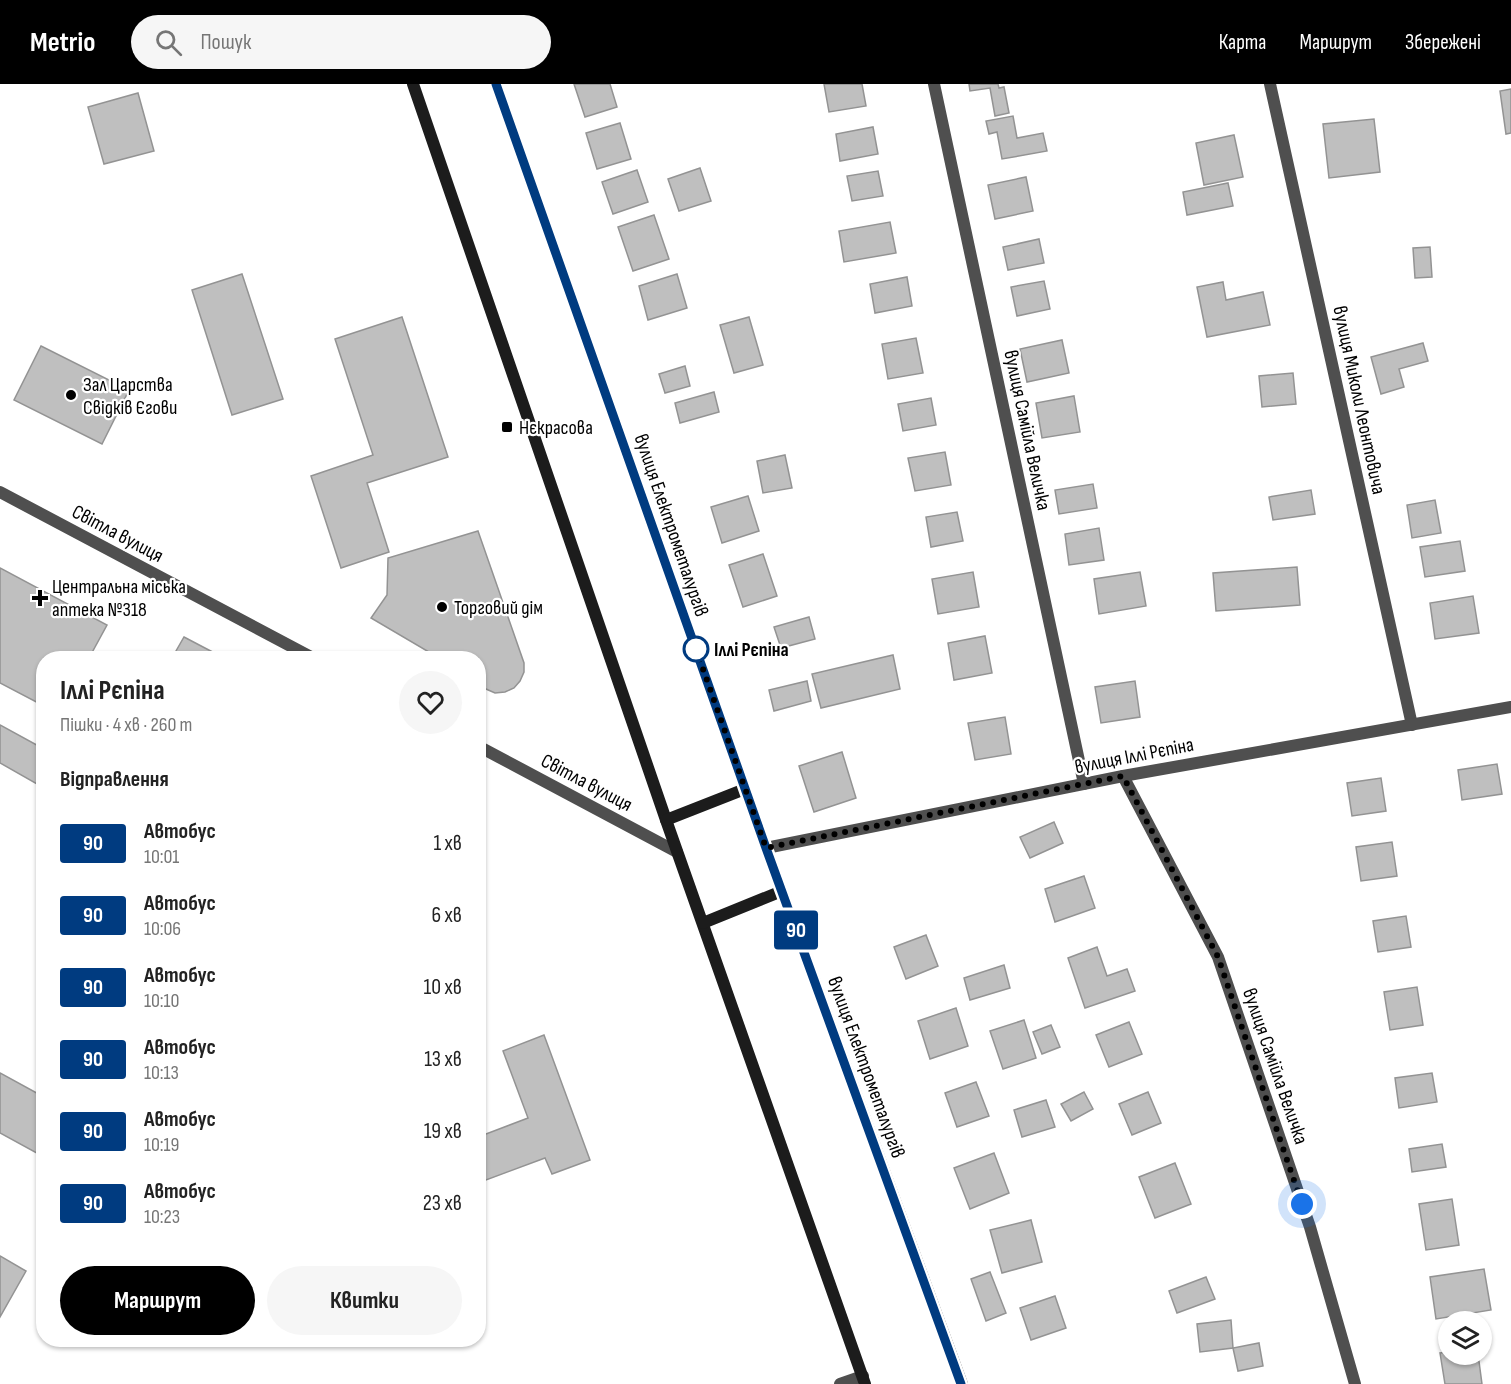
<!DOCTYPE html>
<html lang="uk">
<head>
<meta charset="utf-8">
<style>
  :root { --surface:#fff; --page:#f6f6f6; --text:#222; --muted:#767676; --accent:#000 }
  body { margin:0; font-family:"Sofia Sans Condensed",sans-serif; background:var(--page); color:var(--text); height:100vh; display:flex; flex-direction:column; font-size:22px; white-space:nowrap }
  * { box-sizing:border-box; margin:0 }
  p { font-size:20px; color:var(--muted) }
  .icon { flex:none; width:33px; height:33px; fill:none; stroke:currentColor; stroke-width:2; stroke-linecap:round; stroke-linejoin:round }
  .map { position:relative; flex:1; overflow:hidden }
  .panel { position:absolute; left:36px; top:567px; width:450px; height:696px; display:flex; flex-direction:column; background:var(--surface); border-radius:24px; box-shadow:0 2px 4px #0004 }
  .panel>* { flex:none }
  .badge { padding:0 12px; border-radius:4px; font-size:21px; line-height:39px }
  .buttons { position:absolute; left:1438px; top:1227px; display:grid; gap:12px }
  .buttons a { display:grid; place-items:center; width:54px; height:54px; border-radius:50%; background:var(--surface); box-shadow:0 2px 4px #0004; font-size:30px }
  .you { position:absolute; width:30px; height:30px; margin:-15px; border:4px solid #fff; border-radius:50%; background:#1a73e8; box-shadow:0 0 0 9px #1a73e833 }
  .map>.badge { position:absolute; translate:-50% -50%; box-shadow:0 0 0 3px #fff }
  h2 { padding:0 24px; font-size:22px; line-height:54px }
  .round { display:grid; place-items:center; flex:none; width:63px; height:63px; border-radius:32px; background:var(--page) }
  .head { display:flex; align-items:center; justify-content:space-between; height:102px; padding:0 24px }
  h1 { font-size:28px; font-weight:700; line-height:45px }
  .action { display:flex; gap:12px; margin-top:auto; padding:12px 24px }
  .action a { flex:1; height:69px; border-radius:36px; background:var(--accent); color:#fff; font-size:24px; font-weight:700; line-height:69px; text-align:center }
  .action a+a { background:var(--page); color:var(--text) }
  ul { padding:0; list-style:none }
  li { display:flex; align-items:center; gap:18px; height:72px; padding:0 24px }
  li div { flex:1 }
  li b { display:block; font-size:22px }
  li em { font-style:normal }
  li .badge { min-width:66px; font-weight:700; text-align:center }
  header { display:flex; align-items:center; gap:36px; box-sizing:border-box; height:84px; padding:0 30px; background:var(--accent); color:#fff }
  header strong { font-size:28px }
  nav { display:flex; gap:33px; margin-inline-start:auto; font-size:21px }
  .search { width:420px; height:54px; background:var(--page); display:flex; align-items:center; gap:15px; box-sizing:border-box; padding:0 21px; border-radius:33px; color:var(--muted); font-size:22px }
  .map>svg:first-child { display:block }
</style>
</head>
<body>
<header>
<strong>Metrio</strong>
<div class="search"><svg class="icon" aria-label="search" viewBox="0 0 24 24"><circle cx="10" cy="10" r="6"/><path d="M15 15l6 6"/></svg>Пошук</div>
<nav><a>Карта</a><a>Маршрут</a><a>Збережені</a></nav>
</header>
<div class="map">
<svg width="1511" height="1300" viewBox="0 0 1511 1300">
  <rect width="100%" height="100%" fill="#fff"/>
  <g fill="#bfbfbf" stroke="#939393" stroke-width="1.5">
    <path d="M574,0h36l7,23 -32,10z"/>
    <path d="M824,0h38l4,22 -37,6z"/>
    <path d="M969,0h29l1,4 5,-1 5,26 -14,3 -5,-28 -20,3z"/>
    <path d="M1511,5v44l-5,1 -6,-43z"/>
    <path d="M138,9l16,58 -50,13 -16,-57z"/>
    <path d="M1013,32l4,22 26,-5 4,18 -45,8 -5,-27 -8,2 -3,-13z"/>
    <path d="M1374,35l6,53 -51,6 -6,-54z"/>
    <path d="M620,39l11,36 -34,10 -11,-36z"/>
    <path d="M873,43l5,27 -38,7 -4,-27z"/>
    <path d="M1234,51l9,42 -39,8 -8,-42z"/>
    <path d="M700,84l11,33 -32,10 -11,-32z"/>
    <path d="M637,86l11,32 -35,12 -11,-32z"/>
    <path d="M878,87l5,25 -31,5 -5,-25z"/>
    <path d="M1026,93l7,34 -38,8 -7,-34z"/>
    <path d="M1228,99l5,23 -46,9 -4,-23z"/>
    <path d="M654,131l15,44 -36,12 -15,-44z"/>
    <path d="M890,138l6,31 -52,9 -5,-31z"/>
    <path d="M1039,155l5,24 -36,7 -5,-23z"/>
    <path d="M1430,163l2,30 -17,1 -2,-30z"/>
    <path d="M242,190l41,125 -51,16 -40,-125z"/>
    <path d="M677,190l10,34 -39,12 -9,-34z"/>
    <path d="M907,193l5,29 -37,7 -5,-29z"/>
    <path d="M1044,197l6,28 -33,7 -6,-29z"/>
    <path d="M1223,198l3,18 37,-8 7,33 -63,12 -10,-50z"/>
    <path d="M402,233l46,140 -81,26 22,69 -48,16 -30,-92 62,-21 -38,-116z"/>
    <path d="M749,233l14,48 -29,8 -14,-48z"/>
    <path d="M916,254l7,35 -35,6 -6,-35z"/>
    <path d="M1062,256l7,33 -42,9 -7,-33z"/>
    <path d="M1423,259l5,18 -29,8 5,18 -23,7 -10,-37z"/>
    <path d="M41,262l88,44 -27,54 -88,-44z"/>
    <path d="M685,282l5,20 -25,7 -6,-19z"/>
    <path d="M1293,289l3,31 -34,3 -3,-31z"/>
    <path d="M714,308l5,20 -39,11 -5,-20z"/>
    <path d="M1074,312l6,36 -38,6 -6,-35z"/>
    <path d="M931,314l5,27 -33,6 -5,-27z"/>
    <path d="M945,368l6,33 -36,6 -7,-33z"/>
    <path d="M785,371l7,33 -29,5 -6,-32z"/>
    <path d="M1093,400l4,24 -38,6 -4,-24z"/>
    <path d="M1311,406l4,24 -42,6 -4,-23z"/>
    <path d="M748,412l11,35 -37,12 -11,-36z"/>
    <path d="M1435,416l6,33 -29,5 -5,-33z"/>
    <path d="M957,428l6,29 -32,6 -5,-30z"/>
    <path d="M1099,444l5,32 -35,5 -4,-31z"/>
    <path d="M478,447l46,132v9l-4,9 -6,7 -9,4 -10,1 -9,-4 -8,-7v-24h-39l-68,-40 16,-23 1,-37z"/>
    <path d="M1460,457l5,30 -40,6 -5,-30z"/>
    <path d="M763,470l14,42 -34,11 -14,-42z"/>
    <path d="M1297,483l3,38 -84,6 -3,-38z"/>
    <path d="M0,484l107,57 -18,33h-45v48l-44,-23z"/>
    <path d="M973,488l6,35 -41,7 -6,-35z"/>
    <path d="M1140,488l6,34 -47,8 -5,-35z"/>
    <path d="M1473,512l6,37 -44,6 -5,-36z"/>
    <path d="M809,533l6,22 -34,9 -7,-21z"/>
    <path d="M985,552l7,37 -38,7 -6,-37z"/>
    <path d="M184,553l40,21h-52z"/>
    <path d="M893,571l7,34 -79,19 -9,-34z"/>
    <path d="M807,597l4,20 -37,10 -5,-21z"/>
    <path d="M1135,597l5,36 -39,6 -6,-36z"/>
    <path d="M1005,633l6,37 -36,6 -7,-37z"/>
    <path d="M0,641l44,24v39l-44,-25z"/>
    <path d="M842,668l14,46 -42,14 -15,-46z"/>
    <path d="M1497,680l5,30 -40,6 -4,-30z"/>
    <path d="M1381,694l5,33 -34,5 -5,-33z"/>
    <path d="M1054,738l9,21 -33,15 -10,-21z"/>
    <path d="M1392,758l5,34 -36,5 -5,-34z"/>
    <path d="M1084,792l11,32 -40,14 -10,-33z"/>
    <path d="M1406,832l5,31 -33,5 -5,-31z"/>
    <path d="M926,851l12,31 -32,13 -12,-32z"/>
    <path d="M1097,863l10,29 20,-7 8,22 -50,17 -17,-50z"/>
    <path d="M1004,881l6,23 -40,12 -6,-22z"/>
    <path d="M1417,903l6,38 -33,5 -6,-38z"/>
    <path d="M956,924l12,38 -38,13 -12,-38z"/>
    <path d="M1024,936l12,38 -33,11 -13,-38z"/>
    <path d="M1129,938l13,32 -33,13 -13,-32z"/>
    <path d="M1051,941l9,22 -18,7 -9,-22z"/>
    <path d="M544,951l46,125 -38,14 -7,-16 -67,25v-46l50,-19 -25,-67z"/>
    <path d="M0,989l44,24v60l-44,-24z"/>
    <path d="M1432,989l5,29 -38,6 -4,-30z"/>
    <path d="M976,998l13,34 -32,11 -12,-34z"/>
    <path d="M1084,1008l9,17 -22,12 -10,-17z"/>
    <path d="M1148,1008l13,31 -29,12 -13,-31z"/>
    <path d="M1046,1016l9,27 -33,10 -8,-27z"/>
    <path d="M1442,1060l4,23 -34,5 -3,-23z"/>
    <path d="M994,1069l15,40 -39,16 -16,-41z"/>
    <path d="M1175,1079l16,41 -36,14 -16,-41z"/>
    <path d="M1452,1115l7,46 -33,5 -7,-46z"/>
    <path d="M1031,1136l11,42 -40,11 -12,-43z"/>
    <path d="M0,1172l26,15 -26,46z"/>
    <path d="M1484,1185l7,41 -55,9 -6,-42z"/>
    <path d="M990,1188l16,41 -20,8 -15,-42z"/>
    <path d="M1206,1193l9,22 -38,14 -8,-22z"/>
    <path d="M1055,1212l11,32 -35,12 -11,-32z"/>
    <path d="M1231,1236l2,28 -33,4 -3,-28z"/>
    <path d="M1259,1259l4,23 -25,5 -5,-23z"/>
    <path d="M1449,1268v2h29l4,30h-37l-5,-31z"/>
  </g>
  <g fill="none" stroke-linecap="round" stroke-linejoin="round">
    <path stroke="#4f4f4f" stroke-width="12" d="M840,1300l23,-8"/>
    <g stroke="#4f4f4f" stroke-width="12">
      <path d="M934,0l150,700"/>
      <path d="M1270,0l142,641"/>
      <path d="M1123,692l95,181 92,270 45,157"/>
    </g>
    <g stroke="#4f4f4f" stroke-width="12">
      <path d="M0,408l313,166"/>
      <path d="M478,662l199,106"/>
      <path d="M766,764l357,-72 388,-69"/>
    </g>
    <g stroke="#1c1c1c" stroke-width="12">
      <path d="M413,0l253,736 199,564"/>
      <path d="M496,0l270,764 196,536"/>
      <path d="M666,736l79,-31"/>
      <path d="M703,839l79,-32"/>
    </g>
  </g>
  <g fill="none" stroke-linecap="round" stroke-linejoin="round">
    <g stroke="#fff" stroke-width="14">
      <path id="line" d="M496,0l270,764 195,536"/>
    </g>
    <use href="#line" stroke="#003b80" stroke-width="9"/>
    <path stroke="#000" stroke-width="6" stroke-dasharray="0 10.8" d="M696,565l70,199 357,-72 95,181 84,247"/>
  </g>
  <g fill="#000" stroke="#fff" stroke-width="2">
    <circle cx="71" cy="311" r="6"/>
    <rect x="501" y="337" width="12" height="12" rx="3"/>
    <path d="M37 505h6v6h6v6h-6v6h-6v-6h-6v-6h6z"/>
    <circle cx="442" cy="523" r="6"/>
  </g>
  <circle fill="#fff" stroke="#003b80" stroke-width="3" cx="696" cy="565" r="12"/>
  <g text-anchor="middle" stroke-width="4.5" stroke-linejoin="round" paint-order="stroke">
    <g font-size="20" fill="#000" stroke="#fff" text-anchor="start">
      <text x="83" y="307">Зал Царства<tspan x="83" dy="23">Свідків Єгови</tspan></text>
      <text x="519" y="350">Нєкрасова</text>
      <text x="52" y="509">Центральна міська<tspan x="52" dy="23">аптека №318</tspan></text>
      <text x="454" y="530">Торговий дім</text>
    </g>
    <g font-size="20" fill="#000" stroke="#fff">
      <text transform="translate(1360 316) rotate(78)" y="7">вулиця Миколи Леонтовича</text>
      <text transform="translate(1028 346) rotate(78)" y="7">вулиця Самійла Величка</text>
      <text transform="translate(672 441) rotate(71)" y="7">вулиця Електрометалургів</text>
      <text transform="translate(118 449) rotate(28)" y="7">Світла вулиця</text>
      <text transform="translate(1134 671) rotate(-11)" y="7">вулиця Іллі Рєпіна</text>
      <text transform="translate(587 698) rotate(28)" y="7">Світла вулиця</text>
      <text transform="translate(1276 982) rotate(71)" y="7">вулиця Самійла Величка</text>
      <text transform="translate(867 983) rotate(70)" y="7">вулиця Електрометалургів</text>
    </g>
    <g font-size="20" font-weight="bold" fill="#000" stroke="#fff" text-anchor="start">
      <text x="714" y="572">Іллі Рєпіна</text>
    </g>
  </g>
</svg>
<div class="buttons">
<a><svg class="icon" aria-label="layers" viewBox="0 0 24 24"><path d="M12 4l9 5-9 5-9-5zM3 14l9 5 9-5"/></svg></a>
</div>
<div class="you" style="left:1302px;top:1120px"></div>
<b class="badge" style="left:796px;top:846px;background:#003b80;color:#fff">90</b>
<section class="panel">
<div class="head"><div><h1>Іллі Рєпіна</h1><p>Пішки · 4 хв · 260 m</p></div><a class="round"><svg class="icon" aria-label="heart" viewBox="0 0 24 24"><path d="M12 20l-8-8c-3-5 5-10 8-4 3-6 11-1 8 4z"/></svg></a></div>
<h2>Відправлення</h2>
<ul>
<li><span class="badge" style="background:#003b80;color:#fff">90</span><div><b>Автобус</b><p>10:01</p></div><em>1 хв</em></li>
<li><span class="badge" style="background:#003b80;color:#fff">90</span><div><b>Автобус</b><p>10:06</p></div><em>6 хв</em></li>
<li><span class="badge" style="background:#003b80;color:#fff">90</span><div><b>Автобус</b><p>10:10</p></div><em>10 хв</em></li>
<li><span class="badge" style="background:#003b80;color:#fff">90</span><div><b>Автобус</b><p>10:13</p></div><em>13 хв</em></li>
<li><span class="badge" style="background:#003b80;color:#fff">90</span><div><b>Автобус</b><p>10:19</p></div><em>19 хв</em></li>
<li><span class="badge" style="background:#003b80;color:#fff">90</span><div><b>Автобус</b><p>10:23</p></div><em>23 хв</em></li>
</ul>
<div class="action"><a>Маршрут</a><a>Квитки</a></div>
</section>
</div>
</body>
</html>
